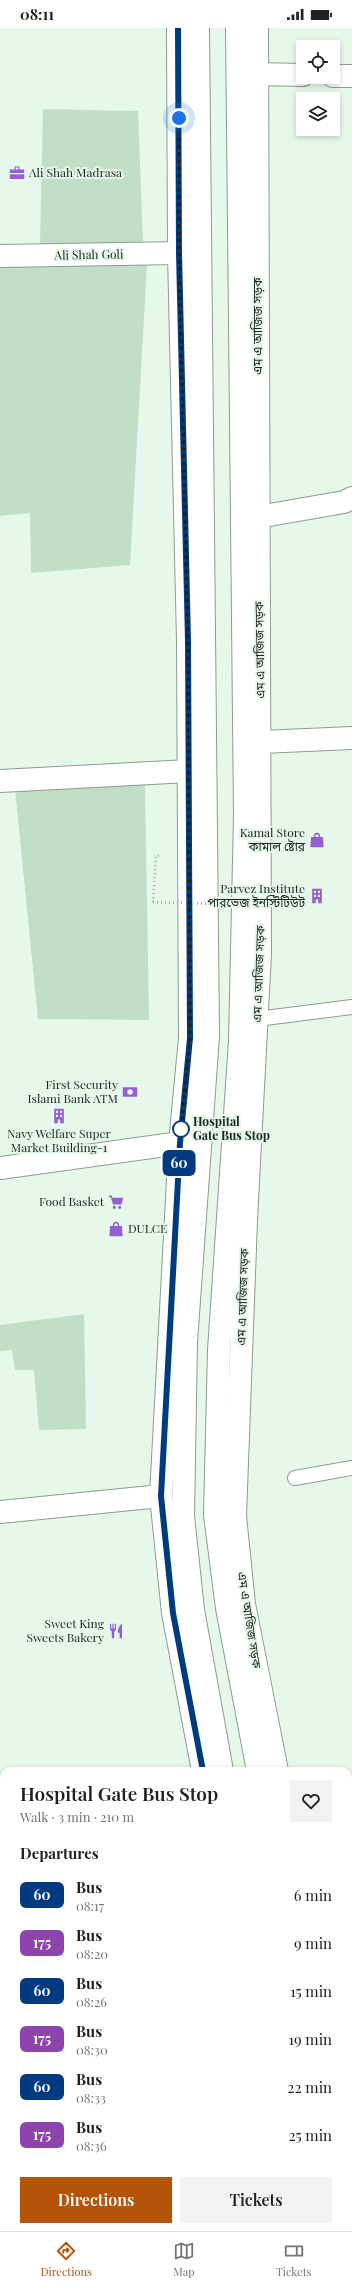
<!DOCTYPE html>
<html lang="en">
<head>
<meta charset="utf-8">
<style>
  :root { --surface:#fff; --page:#f2f2f2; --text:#202124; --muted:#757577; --line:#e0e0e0; --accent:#b45309 }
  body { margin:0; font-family:"Playfair Display","Noto Sans Bengali",serif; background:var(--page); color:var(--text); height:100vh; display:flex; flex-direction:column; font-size:15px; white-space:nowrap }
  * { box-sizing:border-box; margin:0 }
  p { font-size:13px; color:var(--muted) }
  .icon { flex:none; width:22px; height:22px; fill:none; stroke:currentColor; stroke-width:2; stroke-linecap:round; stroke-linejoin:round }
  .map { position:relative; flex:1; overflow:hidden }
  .drawer { position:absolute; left:0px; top:1739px; width:352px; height:464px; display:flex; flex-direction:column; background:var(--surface); border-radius:12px 12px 0 0; box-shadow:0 2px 6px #0003 }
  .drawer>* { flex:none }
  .badge { padding:0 8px; border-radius:6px; font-size:14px; line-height:26px }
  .buttons { position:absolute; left:296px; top:12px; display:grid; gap:8px }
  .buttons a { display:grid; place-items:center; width:44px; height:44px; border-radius:0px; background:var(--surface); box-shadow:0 2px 6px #0003; font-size:20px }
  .you { position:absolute; width:20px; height:20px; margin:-10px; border:3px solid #fff; border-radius:50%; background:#1a73e8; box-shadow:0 0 0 6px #1a73e833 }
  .map>.badge { position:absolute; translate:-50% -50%; box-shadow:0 0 0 2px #fff }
  h2 { padding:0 20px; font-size:15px; line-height:36px }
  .round { display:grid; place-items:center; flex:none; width:42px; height:42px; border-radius:0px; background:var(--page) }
  .head { display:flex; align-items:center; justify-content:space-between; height:68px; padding:0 20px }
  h1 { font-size:19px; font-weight:600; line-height:30px }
  .button { display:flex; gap:8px; margin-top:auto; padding:8px 20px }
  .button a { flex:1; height:46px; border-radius:0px; background:var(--accent); color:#fff; font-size:16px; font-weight:600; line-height:46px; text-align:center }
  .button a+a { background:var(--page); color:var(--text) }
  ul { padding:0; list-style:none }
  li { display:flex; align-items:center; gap:12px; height:48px; padding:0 20px }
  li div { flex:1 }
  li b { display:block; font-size:15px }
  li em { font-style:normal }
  li .badge { min-width:44px; font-weight:700; text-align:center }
  .status { display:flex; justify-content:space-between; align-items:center; height:28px; padding:0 20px; background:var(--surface); direction:ltr }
  .status svg { height:11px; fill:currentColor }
  .tabs { display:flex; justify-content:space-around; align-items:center; height:56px; border-top:1px solid var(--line); background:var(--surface); font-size:11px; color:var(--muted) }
  .tabs a { display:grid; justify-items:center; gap:2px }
  .tabs .active { color:var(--accent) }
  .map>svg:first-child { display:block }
</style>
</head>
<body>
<div class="status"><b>08:11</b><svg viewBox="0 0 49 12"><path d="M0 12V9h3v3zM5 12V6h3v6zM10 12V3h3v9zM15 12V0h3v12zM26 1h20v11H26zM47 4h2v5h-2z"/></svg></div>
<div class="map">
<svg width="352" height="2203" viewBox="0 0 352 2203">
  <rect width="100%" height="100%" fill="#e6f8ea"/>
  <g fill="#c1dec7">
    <path d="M43,81l95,2 5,134h-103z"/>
    <path d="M147,237l-17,300 -99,8 -1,-60 -30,3v-249z"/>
    <path d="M145,756l4,236 -111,-1 -23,-230z"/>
    <path d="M84,1286l2,115 -47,1 -5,-60h-19l-3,-20 -12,1v-26z"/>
  </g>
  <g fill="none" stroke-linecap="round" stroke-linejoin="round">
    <g stroke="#8c9d90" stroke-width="16">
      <g id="service">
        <path d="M257,991l95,-12"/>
        <path d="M295,1450l57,-10"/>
        <path d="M348,2082l4,-1"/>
      </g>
    </g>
    <g stroke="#8c9d90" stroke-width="24">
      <g id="minor">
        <path d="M257,46l46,1"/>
        <path d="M333,48h19"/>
        <path d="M0,228l179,-3"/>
        <path d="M258,489l86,-15 8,-4"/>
        <path d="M261,714l91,-4"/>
        <path d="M0,753l189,-10"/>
        <path d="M0,1140l180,-25"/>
        <path d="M0,1484l161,-16"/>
      </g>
    </g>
    <g stroke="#8c9d90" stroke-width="24">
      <g id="primary">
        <path d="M178,0l1,225 9,388 2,397 -10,105 -19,353 12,117 30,158"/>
        <path d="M257,0l3,926 -14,266 -11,296 9,88 33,167"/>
        <path d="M348,2113l4,23"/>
        <path d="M286,2199l1,4"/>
      </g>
    </g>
    <g stroke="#8c9d90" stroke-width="24">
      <g id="trunk">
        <path d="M198,0l10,1008 -22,306 -3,174 10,94 29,161"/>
        <path d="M237,0l8,787 -5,226 -21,309 -4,165 12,93 31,163"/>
        <path d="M307,2199l1,4"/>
        <path d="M344,2199l1,4"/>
      </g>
    </g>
    <path stroke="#9ca99f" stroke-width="2.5" stroke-dasharray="1 3" stroke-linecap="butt" d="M153,874l3,-46 6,-1"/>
    <use href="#service" stroke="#fff" stroke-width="14"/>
    <use href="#minor" stroke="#fff" stroke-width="22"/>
    <use href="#primary" stroke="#fff" stroke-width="22"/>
    <use href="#trunk" stroke="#fff" stroke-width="22"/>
    <path stroke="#9ca99f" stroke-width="2.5" stroke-dasharray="1 3" stroke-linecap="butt" d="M153,874l124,4"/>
  </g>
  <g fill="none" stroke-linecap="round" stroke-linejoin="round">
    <g stroke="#fff" stroke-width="9">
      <path id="line" d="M178,0l1,225 9,388 2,397 -10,105 -19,353 12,117 30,158"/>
    </g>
    <use href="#line" stroke="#003b80" stroke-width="6"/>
    <path stroke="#1c221d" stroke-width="4" stroke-dasharray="0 7.2" d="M179,90v135l9,388 2,397 -9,91"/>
  </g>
  <defs>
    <g id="office-bare" transform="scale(1.2)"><path d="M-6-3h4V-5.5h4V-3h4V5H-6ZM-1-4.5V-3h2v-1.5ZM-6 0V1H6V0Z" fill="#945ed6" stroke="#e6f8ea" stroke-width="2.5" paint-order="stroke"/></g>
    <g id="shop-bare" transform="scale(1.2)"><path d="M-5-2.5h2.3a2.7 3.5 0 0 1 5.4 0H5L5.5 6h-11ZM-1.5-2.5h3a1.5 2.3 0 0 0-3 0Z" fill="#945ed6" stroke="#e6f8ea" stroke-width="2.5" paint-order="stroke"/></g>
    <g id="building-bare" transform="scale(1.2)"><path d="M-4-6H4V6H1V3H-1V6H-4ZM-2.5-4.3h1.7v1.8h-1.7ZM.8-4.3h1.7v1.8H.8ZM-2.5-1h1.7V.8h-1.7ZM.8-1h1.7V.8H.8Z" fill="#945ed6" stroke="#e6f8ea" stroke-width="2.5" paint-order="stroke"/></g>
    <g id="bank-bare" transform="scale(1.2)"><path d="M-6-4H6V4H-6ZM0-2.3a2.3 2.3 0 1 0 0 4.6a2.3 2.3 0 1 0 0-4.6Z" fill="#945ed6" stroke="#e6f8ea" stroke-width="2.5" paint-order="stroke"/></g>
    <g id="supermarket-bare" transform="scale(1.2)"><path d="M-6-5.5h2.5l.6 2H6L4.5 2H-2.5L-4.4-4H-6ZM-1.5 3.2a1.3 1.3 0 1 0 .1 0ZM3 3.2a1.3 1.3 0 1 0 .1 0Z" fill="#945ed6" stroke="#e6f8ea" stroke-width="2.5" paint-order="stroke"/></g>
    <g id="restaurant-bare" transform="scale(1.2)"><path d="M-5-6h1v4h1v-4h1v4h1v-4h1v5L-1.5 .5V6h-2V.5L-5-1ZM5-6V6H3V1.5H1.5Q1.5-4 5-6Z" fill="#945ed6" stroke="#e6f8ea" stroke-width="2.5" paint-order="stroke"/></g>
  </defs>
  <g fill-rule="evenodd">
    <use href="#office-bare" x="17" y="145"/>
    <use href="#shop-bare" x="317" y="812"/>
    <use href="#building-bare" x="317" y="868"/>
    <use href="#bank-bare" x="130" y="1064"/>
    <use href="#building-bare" x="59" y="1088"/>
    <use href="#supermarket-bare" x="116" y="1174"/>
    <use href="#shop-bare" x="116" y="1201"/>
    <use href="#restaurant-bare" x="116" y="1603"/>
  </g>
  <circle fill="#fff" stroke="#003b80" stroke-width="2" cx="181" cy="1101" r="8"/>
  <g text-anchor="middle" stroke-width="4" stroke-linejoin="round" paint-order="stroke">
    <g font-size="12" fill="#1c221d" stroke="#e6f8ea" text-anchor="end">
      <text x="29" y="149" text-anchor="start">Ali Shah Madrasa</text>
      <text x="305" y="809">Kamal Store<tspan x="305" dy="14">কামাল ষ্টোর</tspan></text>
      <text x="305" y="865">Parvez Institute<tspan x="305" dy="14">পারভেজ ইনস্টিটিউট</tspan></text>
      <text x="118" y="1061">First Security<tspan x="118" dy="14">Islami Bank ATM</tspan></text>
      <text x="59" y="1110" text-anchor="middle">Navy Welfare Super<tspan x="59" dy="14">Market Building-1</tspan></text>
      <text x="104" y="1178">Food Basket</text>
      <text x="128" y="1205" text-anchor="start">DULCE</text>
      <text x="104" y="1600">Sweet King<tspan x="104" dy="14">Sweets Bakery</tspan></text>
    </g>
    <g font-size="12" fill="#1c221d" stroke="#e6f8ea">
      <text transform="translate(89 227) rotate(-1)" y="4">Ali Shah Goli</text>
      <text transform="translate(258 298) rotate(-90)" y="4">এম এ আজিজ সড়ক</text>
      <text transform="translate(260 622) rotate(-91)" y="4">এম এ আজিজ সড়ক</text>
      <text transform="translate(259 946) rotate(-88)" y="4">এম এ আজিজ সড়ক</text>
      <text transform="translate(243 1269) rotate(-88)" y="4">এম এ আজিজ সড়ক</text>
      <text transform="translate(249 1592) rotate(81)" y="4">এম এ আজিজ সড়ক</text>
    </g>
    <g font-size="12" font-weight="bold" fill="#1c221d" stroke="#e6f8ea" text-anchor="start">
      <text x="193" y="1098">Hospital<tspan x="193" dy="14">Gate Bus Stop</tspan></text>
    </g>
  </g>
</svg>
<div class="buttons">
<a><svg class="icon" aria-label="locate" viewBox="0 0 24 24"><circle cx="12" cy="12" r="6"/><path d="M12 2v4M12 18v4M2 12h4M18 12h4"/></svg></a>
<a><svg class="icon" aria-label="layers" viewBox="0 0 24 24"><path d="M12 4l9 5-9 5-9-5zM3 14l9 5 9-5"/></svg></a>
</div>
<div class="you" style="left:179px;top:90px"></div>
<b class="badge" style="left:179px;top:1135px;background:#003b80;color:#fff">60</b>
<section class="drawer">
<div class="head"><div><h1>Hospital Gate Bus Stop</h1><p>Walk · 3 min · 210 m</p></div><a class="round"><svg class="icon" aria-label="heart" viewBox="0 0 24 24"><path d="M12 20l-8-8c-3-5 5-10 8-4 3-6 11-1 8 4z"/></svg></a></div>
<h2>Departures</h2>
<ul>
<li><span class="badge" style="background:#003b80;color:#fff">60</span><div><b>Bus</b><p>08:17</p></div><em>6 min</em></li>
<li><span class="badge" style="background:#8e44ad;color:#fff">175</span><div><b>Bus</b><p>08:20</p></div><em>9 min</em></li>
<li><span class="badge" style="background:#003b80;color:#fff">60</span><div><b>Bus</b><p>08:26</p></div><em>15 min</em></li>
<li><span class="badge" style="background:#8e44ad;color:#fff">175</span><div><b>Bus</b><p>08:30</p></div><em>19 min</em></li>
<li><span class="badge" style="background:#003b80;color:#fff">60</span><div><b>Bus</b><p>08:33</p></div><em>22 min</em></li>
<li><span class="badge" style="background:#8e44ad;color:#fff">175</span><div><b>Bus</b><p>08:36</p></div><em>25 min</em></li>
</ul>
<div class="button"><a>Directions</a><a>Tickets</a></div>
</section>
</div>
<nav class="tabs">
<a class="active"><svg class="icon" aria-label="directions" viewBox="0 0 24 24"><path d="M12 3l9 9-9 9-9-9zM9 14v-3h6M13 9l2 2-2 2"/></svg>Directions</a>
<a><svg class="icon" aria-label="map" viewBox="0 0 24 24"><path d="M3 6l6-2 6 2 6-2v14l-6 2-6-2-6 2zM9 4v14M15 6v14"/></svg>Map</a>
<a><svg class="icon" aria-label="tickets" viewBox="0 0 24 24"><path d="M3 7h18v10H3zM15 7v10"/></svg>Tickets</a>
</nav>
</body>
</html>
